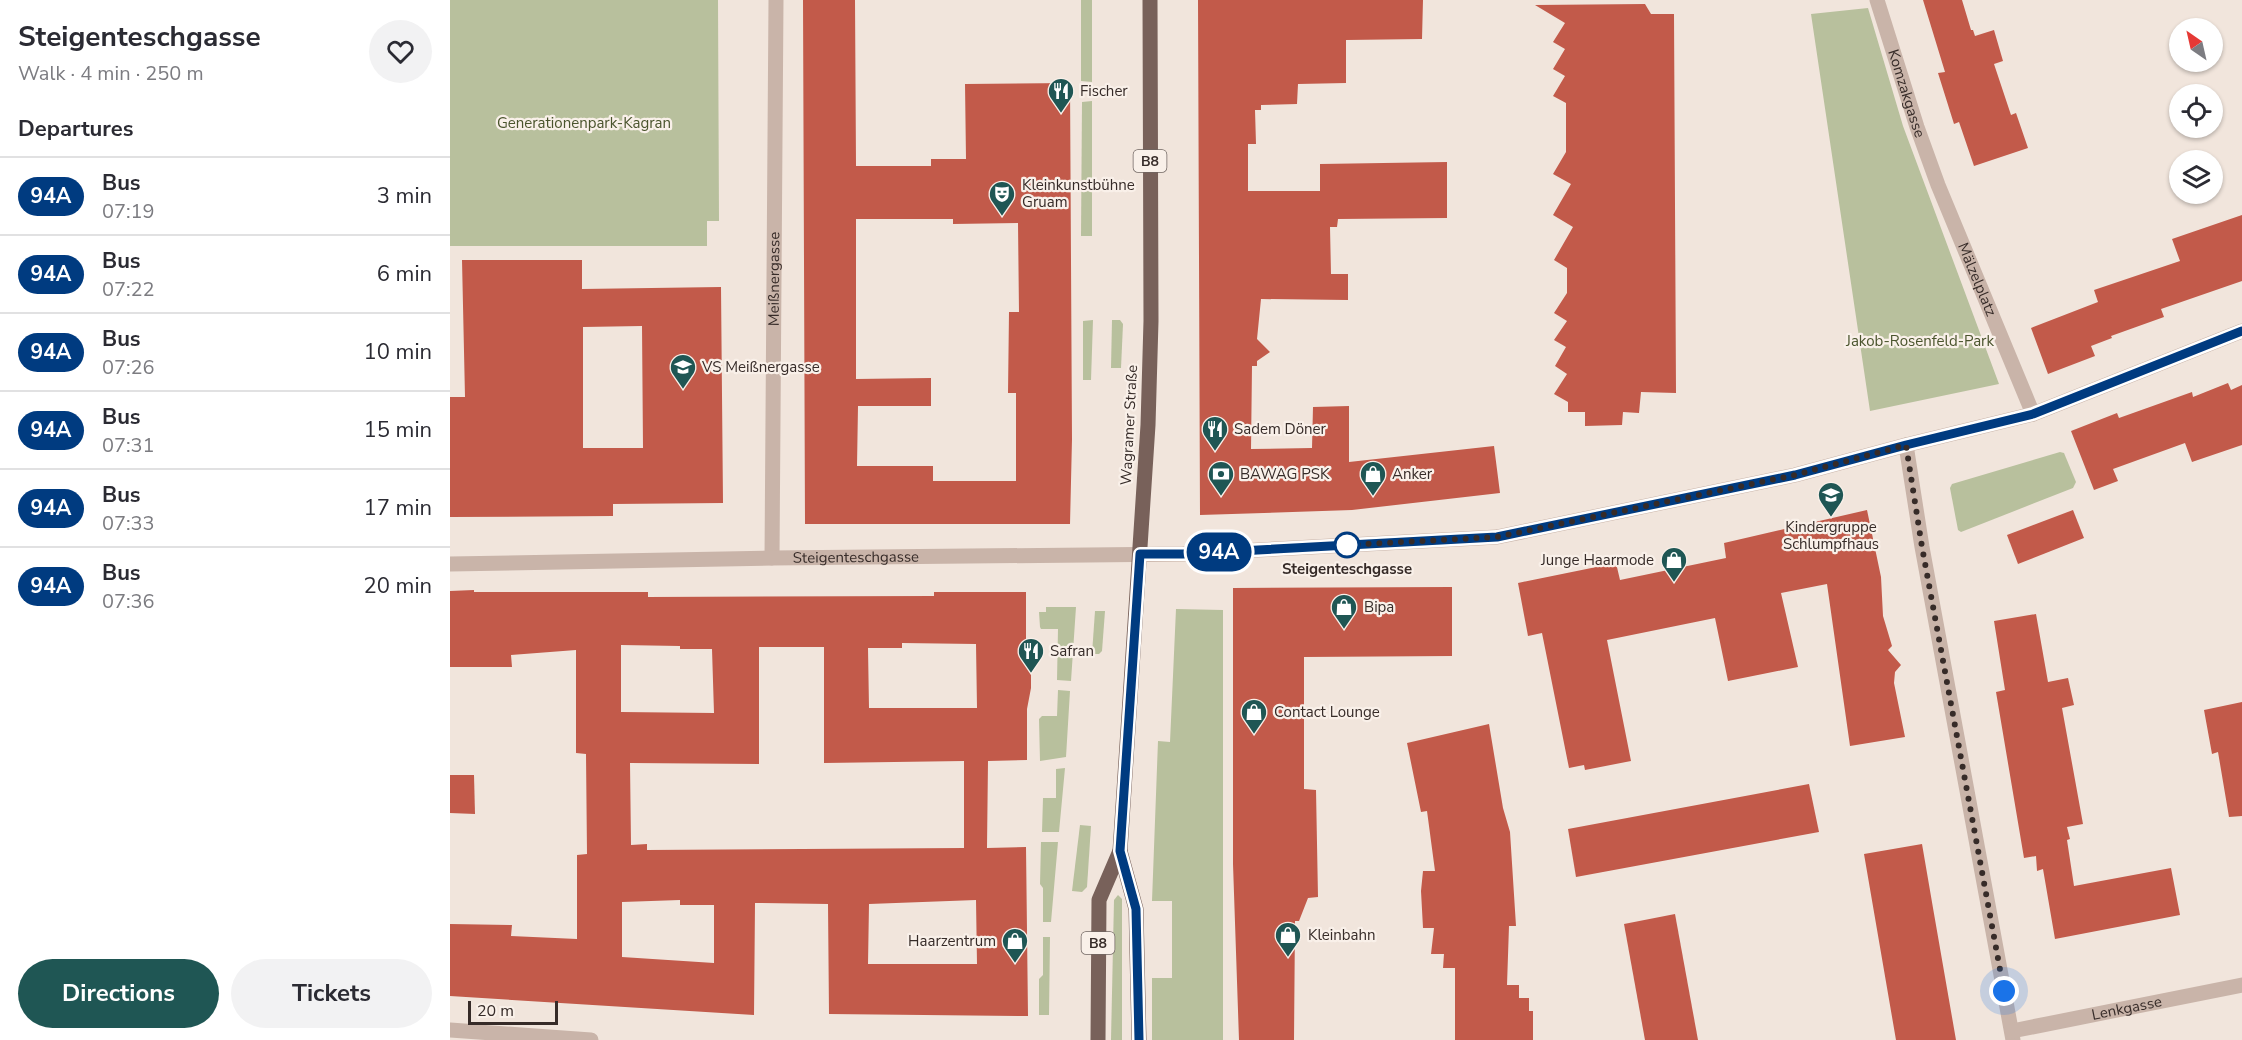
<!DOCTYPE html>
<html lang="en">
<head>
<meta charset="utf-8">
<style>
  :root { --surface:#fff; --page:#f2f2f3; --text:#2b2b33; --muted:#7c7c81; --line:#e1e1e2; --accent:#1f5654 }
  body { margin:0; font-family:"Nunito Sans",sans-serif; background:var(--page); color:var(--text); height:100vh; display:flex; flex-direction:column; font-size:22px; white-space:nowrap }
  * { box-sizing:border-box; margin:0 }
  p { font-size:20px; color:var(--muted) }
  .icon { flex:none; width:33px; height:33px; fill:none; stroke:currentColor; stroke-width:2; stroke-linecap:round; stroke-linejoin:round }
  .map { position:relative; flex:1; overflow:hidden }
  .sheet { display:flex; flex-direction:column; background:var(--surface); width:450px }
  .sheet>* { flex:none }
  .badge { padding:0 12px; border-radius:20px; font-size:21px; line-height:39px }
  .needle { width:39px; rotate:326deg }
  .fabs { position:absolute; left:1719px; top:18px; display:grid; gap:12px }
  .fabs a { display:grid; place-items:center; width:54px; height:54px; border-radius:50%; background:var(--surface); box-shadow:0 2px 4px #0004; font-size:30px }
  .scale { position:absolute; left:18px; bottom:15px; width:90px; box-sizing:border-box; padding-left:6px; border:3px solid #362b28; border-top:0; font-size:16px; line-height:21px; white-space:nowrap; color:#362b28; -webkit-text-stroke:4px #f9f0e9; paint-order:stroke }
  .you { position:absolute; width:30px; height:30px; margin:-15px; border:4px solid #fff; border-radius:50%; background:#1a73e8; box-shadow:0 0 0 9px #1a73e833 }
  .map>.badge { position:absolute; translate:-50% -50%; box-shadow:0 0 0 3px #fff }
  h2 { padding:0 18px; font-size:22px; line-height:54px }
  .round { display:grid; place-items:center; flex:none; width:63px; height:63px; border-radius:32px; background:var(--page) }
  .head { display:flex; align-items:center; justify-content:space-between; height:102px; padding:0 18px }
  h1 { font-size:28px; font-weight:700; line-height:45px }
  .button { display:flex; gap:12px; margin-top:auto; padding:12px 18px }
  .button a { flex:1; height:69px; border-radius:36px; background:var(--accent); color:#fff; font-size:24px; font-weight:700; line-height:69px; text-align:center }
  .button a+a { background:var(--page); color:var(--text) }
  ul { padding:0; list-style:none }
  li { display:flex; align-items:center; gap:18px; height:78px; padding:0 18px; border-top:2px solid var(--line) }
  li div { flex:1 }
  li b { display:block; font-size:22px }
  li em { font-style:normal }
  li .badge { min-width:66px; font-weight:700; text-align:center }
  main { display:flex; flex:1; min-height:0 }
  .map>svg:first-child { display:block }
</style>
</head>
<body>
<main>
<section class="sheet">
<div class="head"><div><h1>Steigenteschgasse</h1><p>Walk · 4 min · 250 m</p></div><a class="round"><svg class="icon" aria-label="heart" viewBox="0 0 24 24"><path d="M12 20l-8-8c-3-5 5-10 8-4 3-6 11-1 8 4z"/></svg></a></div>
<h2>Departures</h2>
<ul>
<li><span class="badge" style="background:#003b80;color:#fff">94A</span><div><b>Bus</b><p>07:19</p></div><em>3 min</em></li>
<li><span class="badge" style="background:#003b80;color:#fff">94A</span><div><b>Bus</b><p>07:22</p></div><em>6 min</em></li>
<li><span class="badge" style="background:#003b80;color:#fff">94A</span><div><b>Bus</b><p>07:26</p></div><em>10 min</em></li>
<li><span class="badge" style="background:#003b80;color:#fff">94A</span><div><b>Bus</b><p>07:31</p></div><em>15 min</em></li>
<li><span class="badge" style="background:#003b80;color:#fff">94A</span><div><b>Bus</b><p>07:33</p></div><em>17 min</em></li>
<li><span class="badge" style="background:#003b80;color:#fff">94A</span><div><b>Bus</b><p>07:36</p></div><em>20 min</em></li>
</ul>
<div class="button"><a>Directions</a><a>Tickets</a></div>
</section>
<div class="map">
<svg width="1792" height="1040" viewBox="0 0 1792 1040">
  <rect width="100%" height="100%" fill="#f1e5dc"/>
  <g fill="#b8c09d">
    <path d="M0,0h268l1,221h-12v25h-257z"/>
    <path d="M631,0h11v82l-11,-1z"/>
    <path d="M1418,8l35,118 96,258 -129,27 -59,-397z"/>
    <path d="M642,101v135h-11l1,-134z"/>
    <path d="M643,320l-2,60h-8v-59z"/>
    <path d="M662,320h8l3,4 -2,44h-10z"/>
    <path d="M1610,452l4,1 12,29 -3,6 -112,44 -3,-2 -8,-42 2,-4z"/>
    <path d="M596,607h30l-5,74 -14,-1 1,-51h-17l-1,-2 -1,-15h7z"/>
    <path d="M726,609l47,1v430h-71v-62h20v-77h-20l6,-160 12,1z"/>
    <path d="M645,611h10l-3,40 -3,3h-7z"/>
    <path d="M608,690l12,1 -4,66 -26,4 -1,-42 3,-3h15z"/>
    <path d="M615,768l-6,64h-17l1,-34h13v-29z"/>
    <path d="M630,825l11,1 -4,61 -5,5 -10,-1z"/>
    <path d="M591,842h17l-7,80h-8v-34l-3,-4z"/>
    <path d="M668,895l4,4v141h-11l3,-140z"/>
    <path d="M593,937h7l-1,78h-10v-36l4,-4z"/>
  </g>
  <g fill="#c25a4a" fill-rule="evenodd">
    <path d="M353,0h52l1,166h75v-7h35l-1,-75 105,-1 2,356 -2,85h-265zM406,219h97v5l65,-1 1,89h-10l-1,81h8v88h-83v-15h-76l1,-60h73v-28l-75,1z"/>
    <path d="M748,0h225l-1,39 -76,1v43l-48,1 -1,20 -36,1v5h-6l1,34h-8v47h72v-27l127,-2v56l-109,1 -1,8h-7l1,47h17v26l-87,-1 -4,40 13,13 -13,9v5h-5l-1,83 61,-1 1,-41 36,-1v56l145,-16 6,47 -148,17 -152,5z"/>
    <path d="M1473,0h39l9,30h2l2,6 19,-6 9,31 -9,3 17,51 5,-2 12,35 -54,18 -15,-44 -5,2 -16,-51 7,-1z"/>
    <path d="M1195,4l6,10h23l2,379 -35,-1 -2,21 -16,-1 -1,13 -37,1v-14h-17v-10l-14,-8 13,-20 -12,-8 11,-19 -12,-7 13,-19 -13,-8 13,-20v-25l-13,-8 19,-33 -20,-12 18,-31 -18,-10 13,-22v-49l-13,-7 12,-20 -12,-7 12,-20 -12,-7 12,-19 -30,-18z"/>
    <path d="M1792,215v66l-81,28 3,8 -53,19 1,2 -21,8 4,10 -47,18 -17,-46 67,-26 -4,-12 86,-29 -8,-22z"/>
    <path d="M12,260h120v29l139,-2 2,216 -110,1v12l-163,1v-120h15zM192,326l1,122h-60v-121z"/>
    <path d="M1778,383l3,7 11,-5v60l-50,17 -7,-19 -72,26 5,12 -24,9 -23,-59 46,-18 2,5 73,-26 1,5z"/>
    <path d="M1417,510l14,67 2,39 9,30 -4,4 13,15 -6,7 -1,11 11,54 -55,9 -23,-162 -46,9 17,74 -70,14 -13,-63 -108,22 24,121 -46,9 -1,-5 -15,3 -27,-135 -14,3 -10,-53 98,-20 4,17 106,-22 -2,-15z"/>
    <path d="M1623,510l11,28 -66,26 -11,-29z"/>
    <path d="M1002,587v69l-148,1v132l12,1 2,107 -10,1 -9,23h-4l-1,119h-55l-6,-176v-276z"/>
    <path d="M24,590v2h174v5l286,-1v-4h92v51l5,17v28l-4,21v51l-39,1 -1,87 39,-1 2,169 -199,-2 -1,-110 -73,-1 -1,112 -304,-19v-72l62,1 -1,11 66,3v-84l10,-1 -1,-100 -10,-1v-103l-65,5 1,12h-62v-76zM452,643l74,1 1,64h-108l-1,-60h34zM171,645l59,1v3h32l2,64 -93,-1zM309,647h65v116l140,-2v87l-317,2v-6l-16,1 -1,-82 129,1zM230,900v5h34v58l-92,-6v-55zM526,900l1,64h-109l1,-60z"/>
    <path d="M1586,614l12,68 20,-4 6,27 -12,3 21,116 -16,3 3,12 -3,1 7,46 97,-18 9,47 -125,24 -12,-70 -6,2 -1,-15 -12,2 -28,-166 9,-2 -11,-69z"/>
    <path d="M1792,702v114l-13,1 -11,-65 -6,2 -8,-44z"/>
    <path d="M1039,724l14,84 7,24 6,94h-7l-2,59h12v13h10v13h4v29h-78v-72h-12l1,-14h-13l3,-26h-11l-2,-37 2,-20h12l-8,-60 -6,1 -14,-69z"/>
    <path d="M0,775h24l1,39 -25,-1z"/>
    <path d="M1359,784l10,48 -243,45 -8,-48z"/>
    <path d="M1472,844l11,64 23,132h-60l-32,-186z"/>
    <path d="M1225,914l23,126h-53l-21,-116z"/>
  </g>
  <g fill="none" stroke-linecap="round" stroke-linejoin="round">
    <g stroke="#c9b4a9" stroke-width="15">
      <path id="s1" d="M1427,0l40,127 21,58 95,229"/>
      <path d="M1456,445l16,102 91,493"/>
      <path id="s2" d="M322,558l4,-558"/>
      <path id="s3" d="M0,564l322,-6 411,-4 314,-17 298,-62 111,-30 127,-31 209,-83"/>
      <path d="M0,1030l141,10"/>
      <path id="s4" d="M1562,1031l230,-46"/>
    </g>
    <g stroke="#78615a" stroke-width="15">
      <path d="M648,1040l1,-140 21,-49"/>
      <path d="M689,1040l-3,-131 -16,-58 28,-426 3,-104 -1,-321"/>
    </g>
  </g>
  <g fill="none" stroke-linecap="round" stroke-linejoin="round">
    <g stroke="#fff" stroke-width="14">
      <path id="line" d="M689,1040l-3,-131 -16,-58 20,-297h43l314,-17 298,-62 111,-30 127,-31 209,-83"/>
    </g>
    <use href="#line" stroke="#003b80" stroke-width="9"/>
    <path stroke="#362b28" stroke-width="6" stroke-dasharray="0 10.8" d="M897,545l150,-8 298,-62 111,-30 16,102 82,444"/>
  </g>
  <defs>
    <g id="restaurant-pin" transform="scale(1.35)"><path d="M0 17L-7.5 6A9.5 9.5 0 1 1 7.5 6Z" fill="#1f5654" stroke="#f9f0e9"/><path d="M-5-6h1v4h1v-4h1v4h1v-4h1v5L-1.5 .5V6h-2V.5L-5-1ZM5-6V6H3V1.5H1.5Q1.5-4 5-6Z" fill="#fff"/></g>
    <g id="theatre-pin" transform="scale(1.35)"><path d="M0 17L-7.5 6A9.5 9.5 0 1 1 7.5 6Z" fill="#1f5654" stroke="#f9f0e9"/><path d="M-5-5.5Q0-4 5-5.5V0Q5 5 0 6Q-5 5-5 0ZM-3.3-2.5H-1v1.5H-3.3ZM1-2.5H3.3v1.5H1ZM-2.8 1Q0 5.5 2.8 1Z" fill="#fff"/></g>
    <g id="school-pin" transform="scale(1.35)"><path d="M0 17L-7.5 6A9.5 9.5 0 1 1 7.5 6Z" fill="#1f5654" stroke="#f9f0e9"/><path d="M0-5L7-2L0 1L-7-2ZM-4 1L0 2.5L4 1V4Q0 6-4 4Z" fill="#fff"/></g>
    <g id="bank-pin" transform="scale(1.35)"><path d="M0 17L-7.5 6A9.5 9.5 0 1 1 7.5 6Z" fill="#1f5654" stroke="#f9f0e9"/><path d="M-6-4H6V4H-6ZM0-2.3a2.3 2.3 0 1 0 0 4.6a2.3 2.3 0 1 0 0-4.6Z" fill="#fff"/></g>
    <g id="shop-pin" transform="scale(1.35)"><path d="M0 17L-7.5 6A9.5 9.5 0 1 1 7.5 6Z" fill="#1f5654" stroke="#f9f0e9"/><path d="M-5-2.5h2.3a2.7 3.5 0 0 1 5.4 0H5L5.5 6h-11ZM-1.5-2.5h3a1.5 2.3 0 0 0-3 0Z" fill="#fff"/></g>
  </defs>
  <g fill-rule="evenodd">
    <use href="#restaurant-pin" x="611" y="91"/>
    <use href="#theatre-pin" x="552" y="194"/>
    <use href="#school-pin" x="233" y="367"/>
    <use href="#restaurant-pin" x="765" y="429"/>
    <use href="#bank-pin" x="771" y="474"/>
    <use href="#shop-pin" x="923" y="474"/>
    <use href="#school-pin" x="1381" y="495"/>
    <use href="#shop-pin" x="1224" y="560"/>
    <use href="#shop-pin" x="894" y="607"/>
    <use href="#restaurant-pin" x="581" y="651"/>
    <use href="#shop-pin" x="804" y="712"/>
    <use href="#shop-pin" x="838" y="935"/>
    <use href="#shop-pin" x="565" y="941"/>
  </g>
  <circle fill="#fff" stroke="#003b80" stroke-width="3" cx="897" cy="545" r="12"/>
  <g text-anchor="middle" stroke-width="4.5" stroke-linejoin="round" paint-order="stroke">
    <g fill="#f9f0e9" stroke="#706662" stroke-width="1.5">
      <rect x="683.5" y="150" width="33" height="22" rx="4.5"/>
      <rect x="631.5" y="932" width="33" height="22" rx="4.5"/>
    </g>
    <g font-size="14" font-weight="bold" fill="#362b28">
      <text x="700" y="166">B8</text>
      <text x="648" y="948">B8</text>
    </g>
    <g font-size="15" fill="#362b28" stroke="#f9f0e9" text-anchor="start">
      <text x="630" y="96">Fischer</text>
      <text x="572" y="190">Kleinkunstbühne<tspan x="572" dy="17">Gruam</tspan></text>
      <text x="252" y="372">VS Meißnergasse</text>
      <text x="784" y="434">Sadem Döner</text>
      <text x="790" y="479">BAWAG PSK</text>
      <text x="942" y="479">Anker</text>
      <text x="1381" y="532" text-anchor="middle">Kindergruppe<tspan x="1381" dy="17">Schlumpfhaus</tspan></text>
      <text x="1204" y="565" text-anchor="end">Junge Haarmode</text>
      <text x="914" y="612">Bipa</text>
      <text x="600" y="656">Safran</text>
      <text x="824" y="717">Contact Lounge</text>
      <text x="858" y="940">Kleinbahn</text>
      <text x="546" y="946" text-anchor="end">Haarzentrum</text>
    </g>
    <g font-size="15" fill="#362b28" stroke="#f9f0e9">
      <text dy="5" stroke="none"><textPath href="#s1" startOffset="98">Komzakgasse</textPath></text>
      <text dy="5" stroke="none"><textPath href="#s2" startOffset="279">Meißnergasse</textPath></text>
      <text dy="5" stroke="none"><textPath href="#s1" startOffset="297">Mälzelplatz</textPath></text>
      <text transform="translate(679 425) rotate(-87)" y="5">Wagramer Straße</text>
      <text dy="5" stroke="none"><textPath href="#s3" startOffset="406">Steigenteschgasse</textPath></text>
      <text dy="5" stroke="none"><textPath href="#s4" startOffset="117">Lenkgasse</textPath></text>
    </g>
    <g font-size="15" fill="#4a542d" stroke="#f9f0e9">
      <text x="134" y="128">Generationenpark-Kagran</text>
      <text x="1470" y="346">Jakob-Rosenfeld-Park</text>
    </g>
    <g font-size="15" font-weight="bold" fill="#362b28" stroke="#f9f0e9">
      <text x="897" y="574">Steigenteschgasse</text>
    </g>
  </g>
</svg>
<div class="fabs">
<a><svg class="needle" viewBox="-14 -14 28 28"><path d="M0-13l5 13h-10z" fill="#e53935"/><path d="M0 13l5-13h-10z" fill="#7c7c81"/></svg></a>
<a><svg class="icon" aria-label="locate" viewBox="0 0 24 24"><circle cx="12" cy="12" r="6"/><path d="M12 2v4M12 18v4M2 12h4M18 12h4"/></svg></a>
<a><svg class="icon" aria-label="layers" viewBox="0 0 24 24"><path d="M12 4l9 5-9 5-9-5zM3 14l9 5 9-5"/></svg></a>
</div>
<div class="scale">20 m</div>
<div class="you" style="left:1554px;top:991px"></div>
<b class="badge" style="left:769px;top:552px;background:#003b80;color:#fff">94A</b>
</div>
</main>
</body>
</html>
